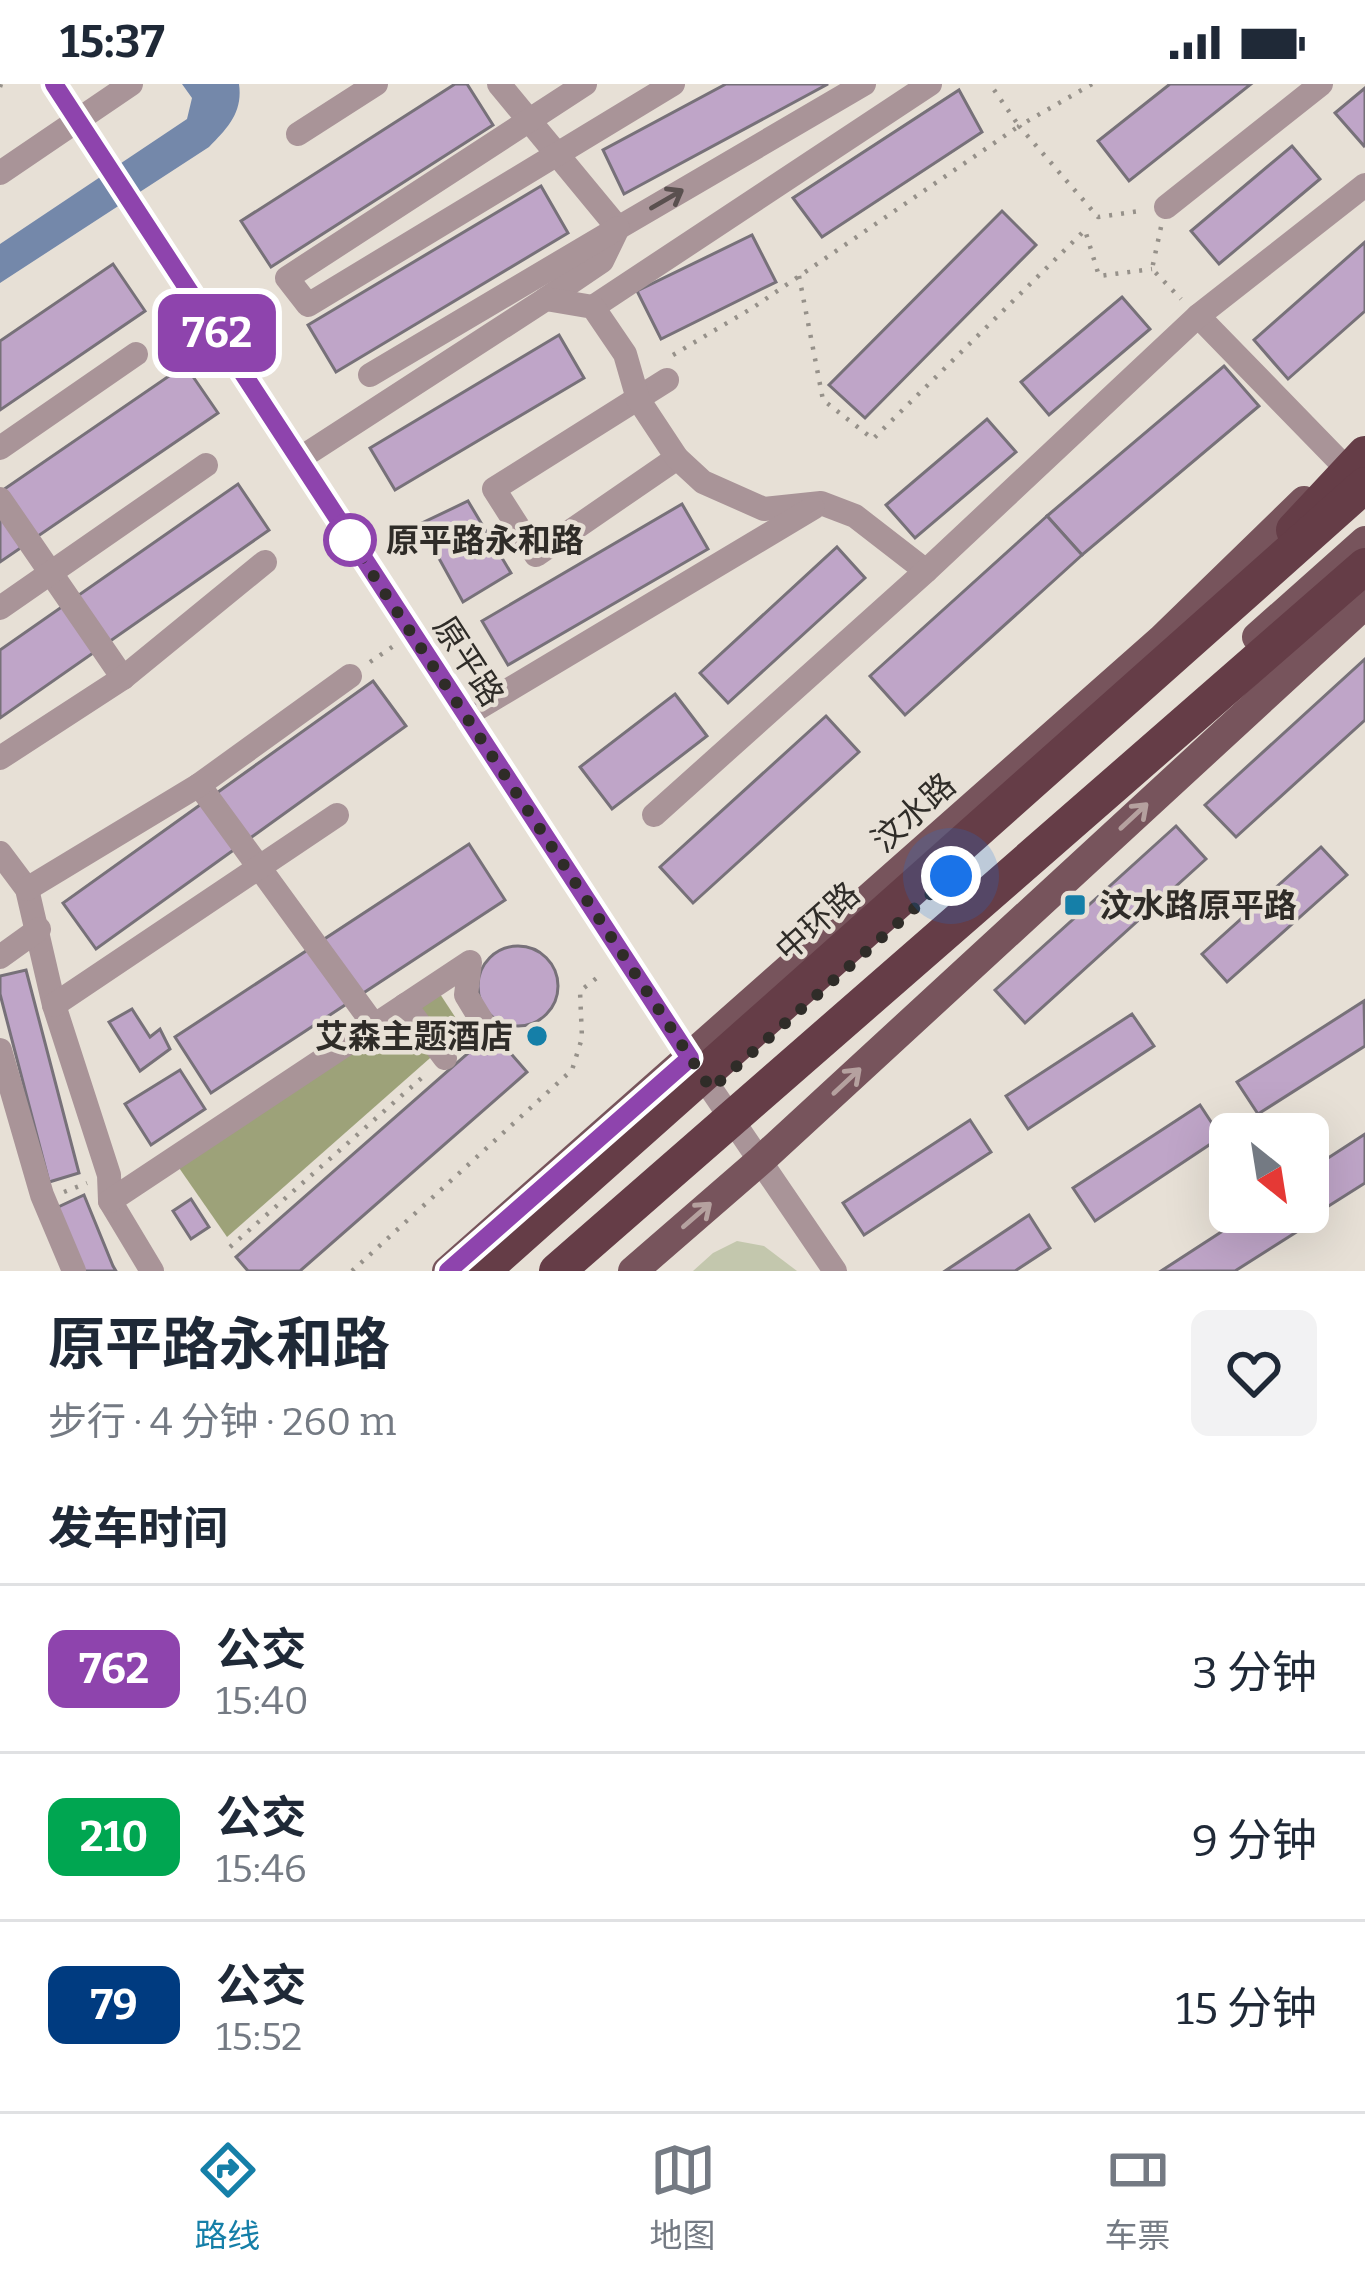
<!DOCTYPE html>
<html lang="zh">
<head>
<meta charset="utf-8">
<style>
  :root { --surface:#fff; --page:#f2f2f3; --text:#1f2937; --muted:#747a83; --line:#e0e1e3; --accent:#157fa8 }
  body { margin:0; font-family:Bitter,"Noto Sans SC",serif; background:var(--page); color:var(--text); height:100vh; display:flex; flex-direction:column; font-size:45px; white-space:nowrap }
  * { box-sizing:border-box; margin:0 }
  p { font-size:39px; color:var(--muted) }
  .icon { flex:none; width:66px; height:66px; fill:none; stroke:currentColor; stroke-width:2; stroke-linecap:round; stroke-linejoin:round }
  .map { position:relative; height:1187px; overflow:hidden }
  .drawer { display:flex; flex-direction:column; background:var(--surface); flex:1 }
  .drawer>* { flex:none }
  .badge { padding:0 24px; border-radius:18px; font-size:42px; line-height:78px }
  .needle { width:78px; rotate:150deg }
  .controls { position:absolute; left:1209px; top:1029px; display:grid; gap:24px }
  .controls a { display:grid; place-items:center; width:120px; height:120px; border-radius:18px; background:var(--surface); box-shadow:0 12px 48px #0002; font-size:60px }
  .you { position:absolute; width:60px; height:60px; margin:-30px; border:9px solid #fff; border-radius:50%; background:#1a73e8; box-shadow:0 0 0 18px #1a73e833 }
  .map>.badge { position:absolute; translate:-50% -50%; box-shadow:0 0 0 6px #fff }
  h2 { padding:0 48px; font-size:45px; line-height:108px }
  .round { display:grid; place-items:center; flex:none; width:126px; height:126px; border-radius:18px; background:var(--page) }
  .overview { display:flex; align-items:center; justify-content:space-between; height:204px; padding:0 48px }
  h1 { font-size:57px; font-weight:700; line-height:90px }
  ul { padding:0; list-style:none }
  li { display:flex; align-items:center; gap:36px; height:168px; padding:0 48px; border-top:3px solid var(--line) }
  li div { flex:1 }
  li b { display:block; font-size:45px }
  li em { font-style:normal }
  li .badge { min-width:132px; font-weight:700; text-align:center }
  .status { display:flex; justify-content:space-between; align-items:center; height:84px; padding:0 60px; background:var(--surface); direction:ltr }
  .status svg { height:33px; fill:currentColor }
  .dock { display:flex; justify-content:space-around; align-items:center; height:168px; border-top:3px solid var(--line); background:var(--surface); font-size:33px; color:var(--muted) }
  .dock a { display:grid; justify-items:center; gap:6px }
  .dock .selected { color:var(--accent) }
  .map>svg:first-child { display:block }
</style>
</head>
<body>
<div class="status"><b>15:37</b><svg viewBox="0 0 49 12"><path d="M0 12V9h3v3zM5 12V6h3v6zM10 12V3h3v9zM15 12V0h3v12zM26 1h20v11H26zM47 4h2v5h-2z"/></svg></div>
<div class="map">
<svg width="1365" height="1187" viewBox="0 0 1365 1187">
  <rect width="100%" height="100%" fill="#e7e0d6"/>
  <path fill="#c3c7ad" d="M737,1157l27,5 33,25h-104l20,-18z"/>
  <path fill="#9da279" d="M440,910l23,35 -236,208 -50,-72z"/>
  <path fill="#7488aa" d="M182,0h57c4,28 -11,44 -30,63l-209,136v-39l187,-125 5,-21z"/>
  <g fill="#bfa5c8" stroke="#777179" stroke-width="3">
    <path d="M455,0h12l26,41 -222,142 -30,-46z"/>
    <path d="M726,0h102l-204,110 -21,-44z"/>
    <path d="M1170,0h81l-122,97 -31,-40z"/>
    <path d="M1365,4v57l-1,1 -29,-33z"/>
    <path d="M959,6l23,42 -160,105 -29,-39z"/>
    <path d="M1292,62l28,33 -101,85 -28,-33z"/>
    <path d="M541,102l27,47 -232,139 -28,-47z"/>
    <path d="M1002,127l34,34 -171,173 -36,-33z"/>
    <path d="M752,151l24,47 -115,57 -24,-48z"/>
    <path d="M1365,158v69l-77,68 -34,-39z"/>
    <path d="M113,180l32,47 -145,99v-69z"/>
    <path d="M1122,213l28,32 -101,86 -28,-33z"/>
    <path d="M559,251l25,43 -189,112 -25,-42z"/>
    <path d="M185,281l33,48 -218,149v-70z"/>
    <path d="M1224,282l35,40 -177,149 -35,-39z"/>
    <path d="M987,335l29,33 -101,86 -29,-33z"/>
    <path d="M238,400l31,46 -269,188v-68z"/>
    <path d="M468,417l43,72 -48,29 -43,-78z"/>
    <path d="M682,420l26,45 -200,116 -26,-44z"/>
    <path d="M1047,432l35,39 -177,160 -35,-39z"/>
    <path d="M837,463l28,31 -137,125 -28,-30z"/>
    <path d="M1365,575v61l-129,117 -31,-32z"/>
    <path d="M373,597l33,45 -310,223 -33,-46z"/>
    <path d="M675,610l32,42 -95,73 -32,-42z"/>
    <path d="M826,632l33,36 -166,151 -33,-36z"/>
    <path d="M1176,742l30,33 -181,164 -30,-33z"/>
    <path d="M469,760l36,56 -294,193 -36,-56z"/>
    <path d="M1321,763l26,28 -120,107 -25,-28z"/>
    <circle cx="518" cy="902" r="40"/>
    <path d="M26,886l53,203 -30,9 -49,-188v-18z"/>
    <path d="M1364,917l1,45 -107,68 -21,-32z"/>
    <path d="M132,925l18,28 10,-8 10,20 -30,22 -31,-49z"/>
    <path d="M1132,930l22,32 -126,83 -22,-33z"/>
    <path d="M492,948l35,40 -227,199h-52l-12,-14z"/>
    <path d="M180,986l25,39 -54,36 -26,-41z"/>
    <path d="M1200,1021l21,32 -126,84 -22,-33z"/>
    <path d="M970,1036l21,32 -127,83 -21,-32z"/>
    <path d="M1365,1050v49l-49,31 -8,-13v-30z"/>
    <path d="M84,1111l29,71 3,5h-33l-29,-62z"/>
    <path d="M191,1115l18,28 -18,12 -18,-28z"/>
    <path d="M1252,1128h34l12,19 -63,40h-74z"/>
    <path d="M1029,1131l21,33 -35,23h-70z"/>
  </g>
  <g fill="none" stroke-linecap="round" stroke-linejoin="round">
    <g stroke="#96918a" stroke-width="4.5" stroke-dasharray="3 9" stroke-linecap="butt">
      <path d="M1092,0l-73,42 79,91 42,-6"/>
      <path d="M0,3l1,-3"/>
      <path d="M1161,143l-9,42 29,30"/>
      <path d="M799,192l24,124 50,39 212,-209 14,46 53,-7"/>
      <path d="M673,271l81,-48 265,-181 -29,-42"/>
      <path d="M370,578l25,-17"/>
      <path d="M64,1108l23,-9"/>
      <path d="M230,1163l195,-172"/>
      <path d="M352,1187l220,-201 10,-32 -2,-47 23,-18"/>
    </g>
    <g stroke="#a99498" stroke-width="24">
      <path d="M54,0l636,974 145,213"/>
      <path d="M499,0l119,144 246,-144"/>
      <path d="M585,0l-298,194 21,27 365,-221"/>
      <path d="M298,50l78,-50"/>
      <path d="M0,89l131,-89"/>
      <path d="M1166,123l155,-123"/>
      <path d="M546,215l56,-38 15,-31"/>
      <path d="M593,223l337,-223"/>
      <path d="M1198,232l144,148"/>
      <path d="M370,291l248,-147"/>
      <path d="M667,296l-173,109 42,66 141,-97"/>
      <path d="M0,364l136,-94"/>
      <path d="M299,375l247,-160 47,8 32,47 13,45 39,59 26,24 61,27 57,-6 34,13 71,55"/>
      <path d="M0,415l123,179"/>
      <path d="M0,524l206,-143"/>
      <path d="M465,632l348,-208"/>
      <path d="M0,674l123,-80 142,-116"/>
      <path d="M199,701l175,240"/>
      <path d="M654,731l272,-244 272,-255 167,-131"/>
      <path d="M0,769l27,36 27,116 55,170 1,26 42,70"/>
      <path d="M27,805l172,-104 151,-109"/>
      <path d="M0,873l39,-28"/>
      <path d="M54,921l283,-190"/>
      <path d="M405,921l40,53"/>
      <path d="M0,966l42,145 32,76"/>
      <path d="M110,1117l360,-239 -4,33 17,28"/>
    </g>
    <g stroke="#77545c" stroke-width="30">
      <path d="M1257,553l108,-96"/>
      <path d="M447,1187l715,-632 142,-138"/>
      <path d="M633,1187l128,-111 604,-556"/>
    </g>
    <path stroke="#653d47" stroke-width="36" d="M1294,446l71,-76"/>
    <g stroke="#653d47" stroke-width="36">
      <path d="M482,1187l883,-786"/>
      <path d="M557,1187l808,-705"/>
    </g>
  </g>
  <defs><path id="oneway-shaft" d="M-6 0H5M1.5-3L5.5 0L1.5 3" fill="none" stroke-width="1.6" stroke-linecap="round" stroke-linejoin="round" transform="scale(3)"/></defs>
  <use stroke="#5a504f" href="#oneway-shaft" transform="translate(667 115) rotate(-30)"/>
  <g stroke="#b5a19f">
    <use href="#oneway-shaft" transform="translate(1134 732) rotate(-43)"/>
    <use href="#oneway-shaft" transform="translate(847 997) rotate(-43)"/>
    <use href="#oneway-shaft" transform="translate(697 1131) rotate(-41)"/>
  </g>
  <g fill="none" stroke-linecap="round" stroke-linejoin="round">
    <g stroke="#fff" stroke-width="27">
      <path id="line" d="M54,0l636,974 -242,213"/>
    </g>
    <use href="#line" stroke="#8e44ad" stroke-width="18"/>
    <path stroke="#2f2c28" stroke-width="12" stroke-dasharray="0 21.6" d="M350,456l361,549 240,-213"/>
  </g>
  <circle fill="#fff" stroke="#8e44ad" stroke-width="6" cx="350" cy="456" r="24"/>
  <g fill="#157fa8" stroke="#e7e0d6" stroke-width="4.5">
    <rect x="1063" y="809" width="24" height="24" rx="6"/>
    <circle cx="537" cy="952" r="12"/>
  </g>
  <g text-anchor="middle" stroke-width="9" stroke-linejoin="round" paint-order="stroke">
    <g font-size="33" font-weight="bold" fill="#2f2c28" stroke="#e7e0d6" text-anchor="start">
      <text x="386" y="468">原平路永和路</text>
    </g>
    <g font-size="33" fill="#2f2c28" stroke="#e7e0d6">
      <text transform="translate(469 577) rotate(57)" y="12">原平路</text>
      <text transform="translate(913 728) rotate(-42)" y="12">汶水路</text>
      <text transform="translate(817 837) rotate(-42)" y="12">中环路</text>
    </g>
    <g font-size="33" font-weight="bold" fill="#2f2c28" stroke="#e7e0d6" text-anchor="start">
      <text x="1099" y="833">汶水路原平路</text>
      <text x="513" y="964" text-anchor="end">艾森主题酒店</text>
    </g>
  </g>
</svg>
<div class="controls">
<a><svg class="needle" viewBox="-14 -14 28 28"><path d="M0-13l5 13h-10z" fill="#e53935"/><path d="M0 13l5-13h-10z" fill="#747a83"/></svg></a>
</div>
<div class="you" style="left:951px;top:792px"></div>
<b class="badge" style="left:217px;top:249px;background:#8e44ad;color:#fff">762</b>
</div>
<section class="drawer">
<div class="overview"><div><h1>原平路永和路</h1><p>步行 · 4 分钟 · 260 m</p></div><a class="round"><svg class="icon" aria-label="heart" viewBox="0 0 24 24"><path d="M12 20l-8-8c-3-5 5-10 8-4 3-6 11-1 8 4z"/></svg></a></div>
<h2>发车时间</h2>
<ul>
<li><span class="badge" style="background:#8e44ad;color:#fff">762</span><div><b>公交</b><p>15:40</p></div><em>3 分钟</em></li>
<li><span class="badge" style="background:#00a651;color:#fff">210</span><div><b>公交</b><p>15:46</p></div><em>9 分钟</em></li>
<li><span class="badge" style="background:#003b80;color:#fff">79</span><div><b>公交</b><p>15:52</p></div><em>15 分钟</em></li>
</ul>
</section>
<nav class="dock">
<a class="selected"><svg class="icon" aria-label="directions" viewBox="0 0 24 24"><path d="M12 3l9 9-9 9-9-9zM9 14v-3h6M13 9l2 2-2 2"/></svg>路线</a>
<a><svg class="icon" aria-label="map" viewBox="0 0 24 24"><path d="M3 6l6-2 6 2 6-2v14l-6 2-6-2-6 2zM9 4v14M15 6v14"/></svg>地图</a>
<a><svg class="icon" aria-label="tickets" viewBox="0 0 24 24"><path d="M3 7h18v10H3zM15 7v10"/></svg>车票</a>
</nav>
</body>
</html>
